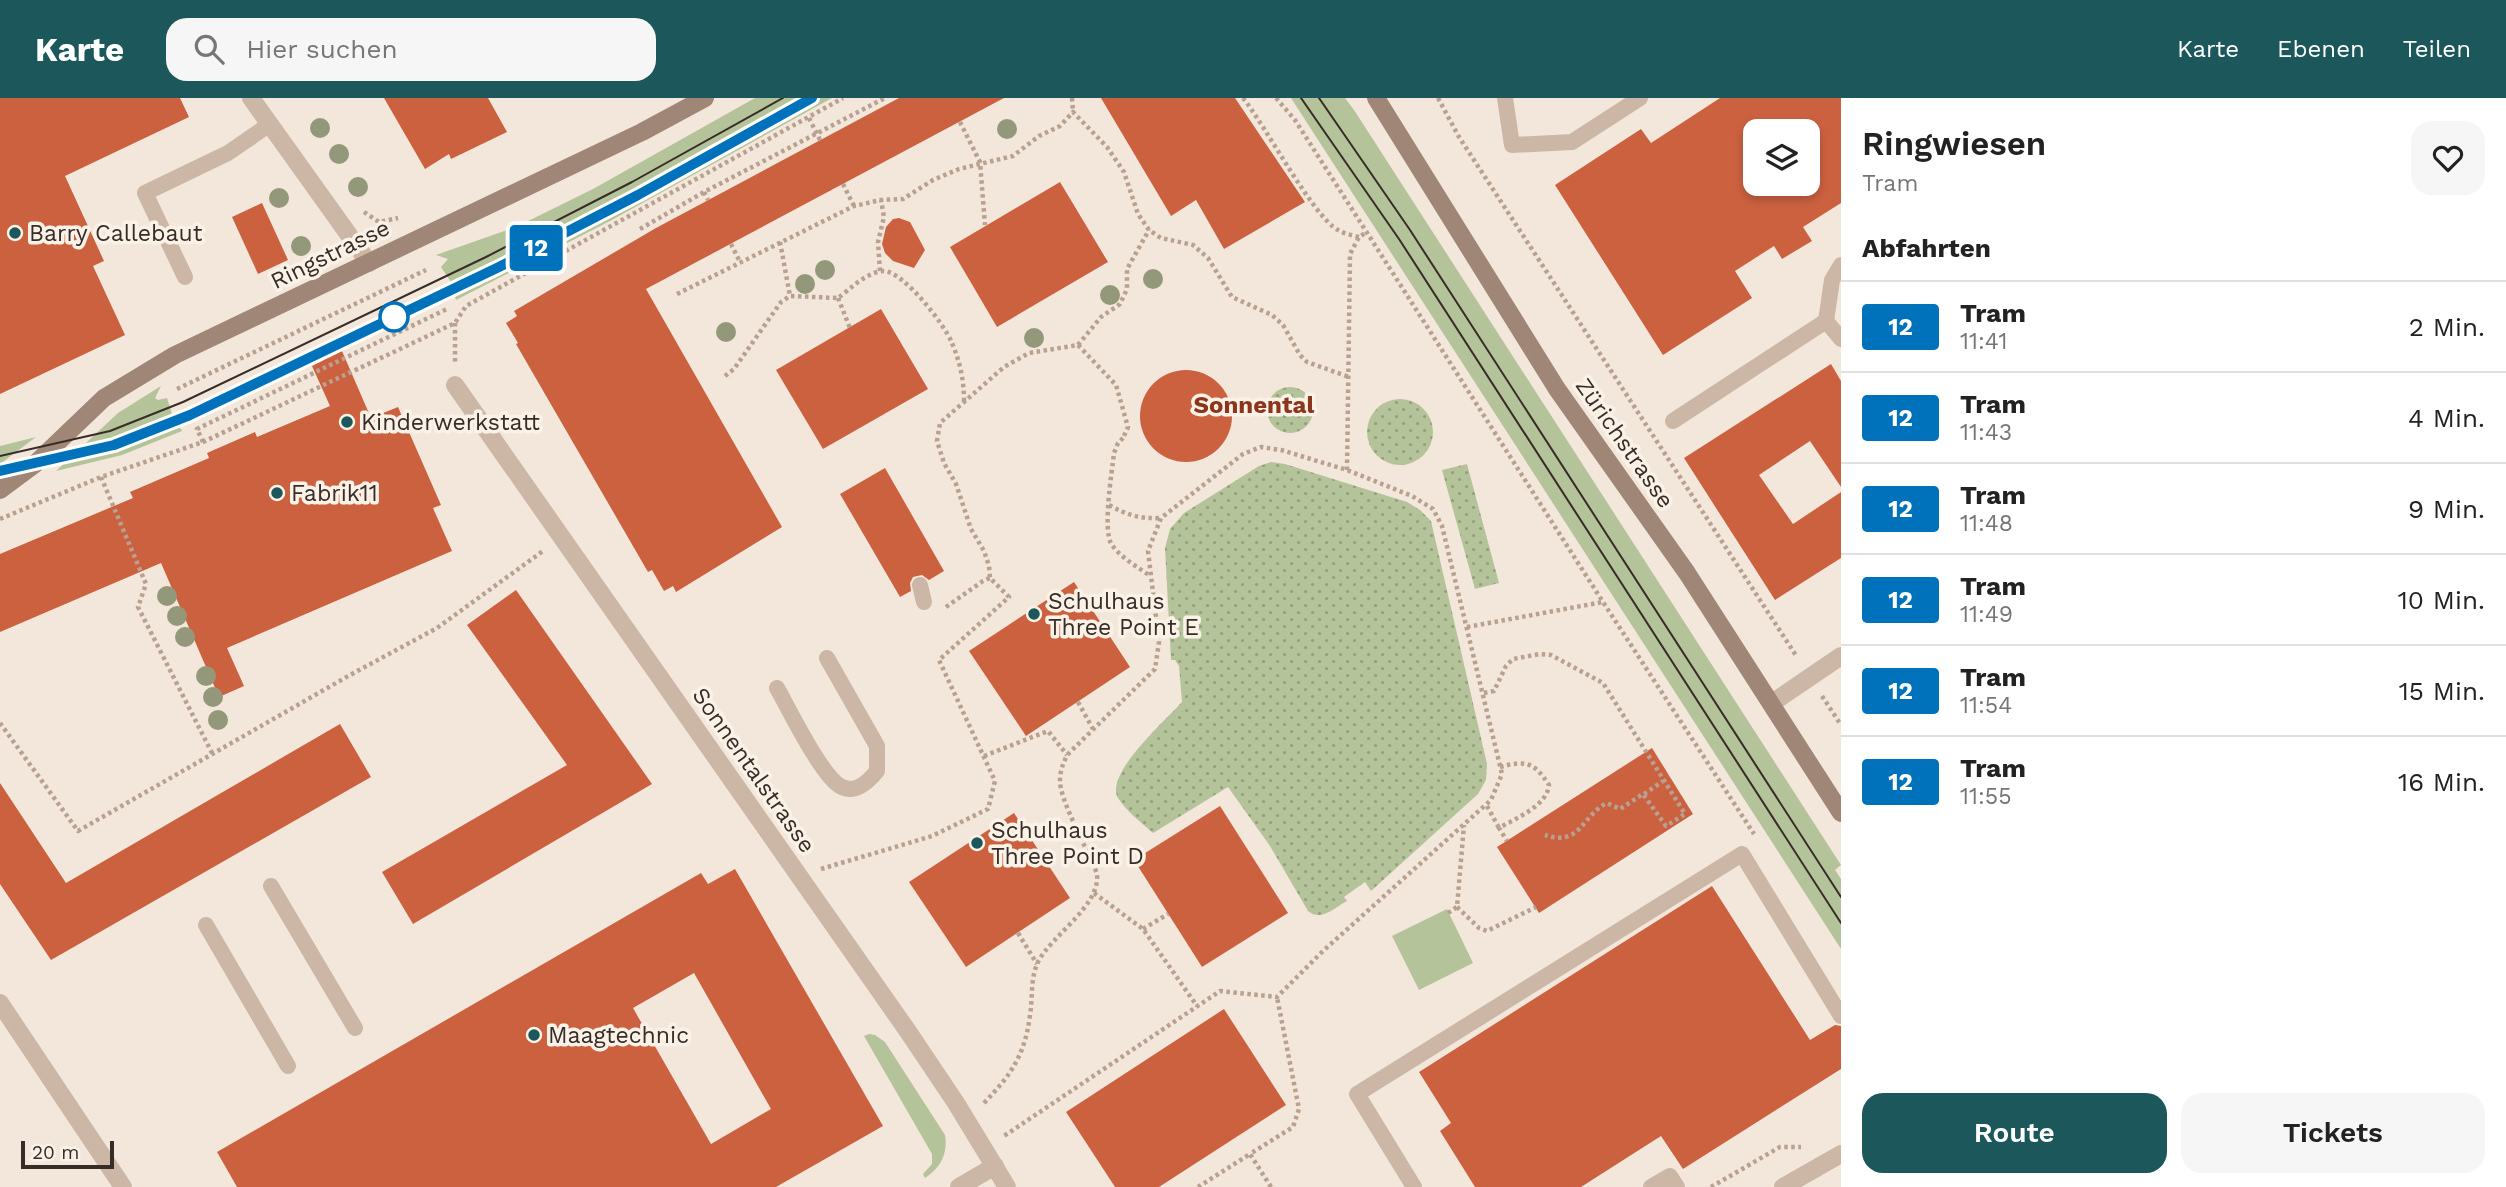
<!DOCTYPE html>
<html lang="de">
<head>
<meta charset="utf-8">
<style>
  :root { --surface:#fff; --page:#f6f6f6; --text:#222; --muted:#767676; --line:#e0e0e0; --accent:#1b575b }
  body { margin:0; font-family:"Work Sans",sans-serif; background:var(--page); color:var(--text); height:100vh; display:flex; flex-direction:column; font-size:26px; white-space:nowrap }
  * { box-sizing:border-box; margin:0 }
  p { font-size:23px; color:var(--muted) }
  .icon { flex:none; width:38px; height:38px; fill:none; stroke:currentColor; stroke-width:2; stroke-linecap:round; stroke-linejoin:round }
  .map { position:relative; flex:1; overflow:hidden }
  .details { display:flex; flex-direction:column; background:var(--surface); width:665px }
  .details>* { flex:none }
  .badge { padding:0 14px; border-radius:5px; font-size:24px; line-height:46px }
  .fabs { position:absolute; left:1743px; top:21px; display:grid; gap:14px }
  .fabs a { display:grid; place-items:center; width:77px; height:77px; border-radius:14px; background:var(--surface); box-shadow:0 4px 10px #0003; font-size:35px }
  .scale { position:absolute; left:21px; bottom:18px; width:93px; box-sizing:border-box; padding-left:7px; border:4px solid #372c27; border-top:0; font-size:19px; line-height:24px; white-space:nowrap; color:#372c27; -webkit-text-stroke:5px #faf2e7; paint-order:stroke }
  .map>.badge { position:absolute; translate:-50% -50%; box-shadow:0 0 0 4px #fff }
  h2 { padding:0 21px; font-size:26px; line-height:63px }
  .round { display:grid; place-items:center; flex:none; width:74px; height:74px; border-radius:21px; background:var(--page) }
  .head { display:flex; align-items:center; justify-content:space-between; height:119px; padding:0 21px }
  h1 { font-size:33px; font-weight:600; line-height:52px }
  .primary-button { display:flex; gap:14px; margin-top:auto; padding:14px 21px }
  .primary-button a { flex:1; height:80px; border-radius:21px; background:var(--accent); color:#fff; font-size:28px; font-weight:600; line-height:80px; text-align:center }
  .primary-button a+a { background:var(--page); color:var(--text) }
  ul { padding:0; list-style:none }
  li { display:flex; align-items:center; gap:21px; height:91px; padding:0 21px; border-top:2px solid var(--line) }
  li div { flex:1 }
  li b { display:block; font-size:26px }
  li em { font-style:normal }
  li .badge { min-width:77px; font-weight:700; text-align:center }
  header { display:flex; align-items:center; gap:42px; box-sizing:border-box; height:98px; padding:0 35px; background:var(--accent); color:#fff }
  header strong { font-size:33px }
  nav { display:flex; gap:38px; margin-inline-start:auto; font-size:24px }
  .search { width:490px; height:63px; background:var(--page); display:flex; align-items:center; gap:18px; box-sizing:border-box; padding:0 24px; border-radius:21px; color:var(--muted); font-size:26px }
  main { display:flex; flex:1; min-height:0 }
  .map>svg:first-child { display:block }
</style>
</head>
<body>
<header>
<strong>Karte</strong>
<div class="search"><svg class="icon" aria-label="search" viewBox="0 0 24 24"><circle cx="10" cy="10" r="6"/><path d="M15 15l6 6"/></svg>Hier suchen</div>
<nav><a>Karte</a><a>Ebenen</a><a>Teilen</a></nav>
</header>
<main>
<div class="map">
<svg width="1841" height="1089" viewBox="0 0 1841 1089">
  <defs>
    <pattern id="park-dots" width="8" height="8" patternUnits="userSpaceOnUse" patternTransform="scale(1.75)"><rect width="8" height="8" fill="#b5c39a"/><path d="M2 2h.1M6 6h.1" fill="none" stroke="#949f7e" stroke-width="1.8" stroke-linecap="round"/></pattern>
  </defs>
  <rect width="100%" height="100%" fill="#f3e7db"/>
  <g fill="#b5c39a">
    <path d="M755,0h77l-222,123 -154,79 -5,-18 -10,-15 7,-8 -12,-4 80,-28 77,-38z"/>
    <path d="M1291,0h54l9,12 487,755 -6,5 6,9v70z"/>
    <path d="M161,288l-6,12 3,2 9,-2 6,19 9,14 -60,24 -66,16 62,-58z"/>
    <path d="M36,339l-36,27v-18z"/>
    <path d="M1447,811l26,54 -54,27 -27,-54z"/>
    <path d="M869,936l6,1 10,7 60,93c3,18 -4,33 -20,43l-2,-4 9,-10v-10l-68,-118z"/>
  </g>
  <g fill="url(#park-dots)">
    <circle cx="1290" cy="312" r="23"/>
    <circle cx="1400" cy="334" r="33"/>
    <path d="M1271,364l14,2 122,38 13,8 11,11 56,243 -1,16 -8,14 -107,97 -6,-9 -21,15 3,4c-13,7 -26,21 -39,10l-38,-65 -42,-59 -75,46c-11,-10 -27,-22 -35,-35 -14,-24 48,-78 64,-96l-3,-36 -4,-6h-4l-6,-112 5,-19 14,-16 75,-47z"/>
    <path d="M1467,366l32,119 -24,6 -33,-119z"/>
  </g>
  <g fill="#cc6140" fill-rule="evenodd">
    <path d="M0,0h180l9,19 -124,59 39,85 -11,5 32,69 -125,59z"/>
    <path d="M384,0h104l19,34 -56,27 -2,-5 -24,15z"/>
    <path d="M899,0h105l-358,191 136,238 -106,65 -3,-6 -9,5 -12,-21 -4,2 -132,-228 2,-1 -12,-20 11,-7 -3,-5 142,-83z"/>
    <path d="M1101,0h134l70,104 -81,47 -28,-49 -25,16z"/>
    <path d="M1720,0h121v105l-38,24 9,14 -30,18 -8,-13 -39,25 17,27 -89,57 -108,-170 86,-56 10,14zM1755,33h53v53h-53z"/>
    <path d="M1060,84l48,80 -111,65 -47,-80z"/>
    <path d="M262,105l26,57 -30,14 -26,-57z"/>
    <path d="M899,120l11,4 15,28 -11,18 -21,-7 -8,-8 -3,-9 4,-17 7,-8z"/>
    <path d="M881,211l47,80 -105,60 -47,-79z"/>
    <path d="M342,253l29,67 27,-11 43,98 -8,3 19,43 -225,97 17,38 -25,11 -58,-134 -161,69v-78l133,-56 -3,-6 79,-34 -2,-5 48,-21 2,5 73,-31 -18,-40z"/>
    <path d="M1831,266l10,17v106l-31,-46 -51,34 34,49 48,-32v66l-66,42 -91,-142z"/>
    <circle cx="1186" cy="318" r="46"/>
    <path d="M885,370l59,103 -15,9 -7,-5 -9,2 -3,6 1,8 -11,6 -60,-103z"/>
    <path d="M1074,484l56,85 -104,69 -57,-85z"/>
    <path d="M516,492l136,194 -239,140 -31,-52 185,-107 -100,-140z"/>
    <path d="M340,626l31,53 -320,183 -51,-76v-101l66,100z"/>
    <path d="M1652,650l41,66 -154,99 -42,-66z"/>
    <path d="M1220,708l68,107 -86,54 -68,-107z"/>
    <path d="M1014,715l56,85 -104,69 -57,-85z"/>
    <path d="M735,771l148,257 -107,61h-539l-20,-35 484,-279 7,11zM694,875l77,136 -60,35 -78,-136z"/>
    <path d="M1712,788l98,154 25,-15 6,1v43l-158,100 -22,-33 -80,51h-106l-35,-56 11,-8 -32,-51z"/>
    <path d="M1224,911l62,96 -127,82h-44l-49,-75z"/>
  </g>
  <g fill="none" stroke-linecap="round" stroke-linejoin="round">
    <g stroke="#b8a190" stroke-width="4.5" stroke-dasharray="3.5 3.5" stroke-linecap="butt">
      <path d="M1072,0l1,14"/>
      <path d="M1243,0c22,27 71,120 95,132 6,4 14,5 21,7"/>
      <path d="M1276,0l19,22 308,482 151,232"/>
      <path d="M1438,0l21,39 338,520"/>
      <path d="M809,20l11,22"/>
      <path d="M960,24l20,40 5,63"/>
      <path d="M843,86l11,22"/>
      <path d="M704,94l4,8"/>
      <path d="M364,114l15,10 19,-4"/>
      <path d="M640,131l64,-37 181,-94"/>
      <path d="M780,144l10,54"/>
      <path d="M731,146l9,18"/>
      <path d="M880,173l-2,-29 6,-25 -3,-17"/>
      <path d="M677,196l177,-88 27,-6 22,-1 30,-19 26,-11 54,-13 26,-20 21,-10 13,-14 34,35 17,25 14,42 11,16 12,8 32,7 15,13 24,39 40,18 11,10 17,30 7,7 42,15"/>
      <path d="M838,200l12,30"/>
      <path d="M455,225v41"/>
      <path d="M1078,247l23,-28 19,-13 7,-15v-20l22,-39"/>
      <path d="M725,278l9,-7 47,-67 9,-6 48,2c12,-9 30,-27 46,-27 20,1 61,54 68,72 8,19 12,37 12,58"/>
      <path d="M177,291l249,-119"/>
      <path d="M1123,340l-5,5 -4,10c-2,19 -12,78 -2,92 9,13 26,22 38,31"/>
      <path d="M203,344l-6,-13 250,-120"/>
      <path d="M1347,372l3,-216 9,-17 8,-5"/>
      <path d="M101,379l45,107 -8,23 75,148"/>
      <path d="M1109,407c18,10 31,14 52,13"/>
      <path d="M0,421l101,-42 102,-35 252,-119 11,-17 377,-208"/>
      <path d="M946,509l37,-26 7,-3"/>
      <path d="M1467,529l136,-25"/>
      <path d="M1484,595l10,-2 12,-25 7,-7 27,-5 11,1 52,28 82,131 -19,12 -23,-32 -23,15 -13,-6c-25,12 -26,44 -62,32"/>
      <path d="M1822,598l19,29"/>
      <path d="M1078,604l15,27"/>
      <path d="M0,625l78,108 272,-156 87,-47 106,-77"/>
      <path d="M984,658l64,-25 19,24"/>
      <path d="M1500,669c26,-7 34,-5 49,18 -2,21 -33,33 -50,43l8,13"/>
      <path d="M1644,696l19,-13"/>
      <path d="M1487,708l12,22"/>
      <path d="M821,771l111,-33 56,-27 7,-28 -56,-121 70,-63 -19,-19 -1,-12 -5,-15 -13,-22 -15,-45 -12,-21 -7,-22 3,-18 64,-56 25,-14 49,-8 38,40 12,42 -4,9"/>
      <path d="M1094,795l49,36 54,77"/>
      <path d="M1457,809l22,21 8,3 49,-24"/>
      <path d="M1448,815l9,-6 7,-82"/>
      <path d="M1143,831l25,-15"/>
      <path d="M1018,835l19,31"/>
      <path d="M984,1005c27,-28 41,-48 46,-88 3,-18 0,-36 8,-53 13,-26 62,-56 59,-87 -1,-6 -6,-14 -8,-19 -8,-19 -29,-58 -29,-75 0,-10 3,-17 7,-26l88,-86 4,-27 -11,-91 13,-33 82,-64 18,-7 20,3 66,20 65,26 21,13 9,17 60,248 -11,26 -168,151 -46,46 -57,-6 -216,145"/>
      <path d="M1198,1089l52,-33"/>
      <path d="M1271,1089l-21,-33 43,-27 6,-18 -22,-112"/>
      <path d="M1711,1089l69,-40h21"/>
    </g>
    <g stroke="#ccb7a6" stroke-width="16">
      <path d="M1505,0l7,47 60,-3 68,-44"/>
      <path d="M185,179l-40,-84 83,-40 42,-29"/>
      <path d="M1826,223l6,-41 9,-15"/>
      <path d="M1673,323l153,-100 15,18"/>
      <path d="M920,487l4,17"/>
      <path d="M777,590c12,21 44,87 63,98 15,9 28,-4 37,-15v-25l-50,-88"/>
      <path d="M271,788l84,142"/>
      <path d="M206,827l82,141"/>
      <path d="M1414,1089l-57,-93 385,-240 99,162"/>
      <path d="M1651,1089l19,-11 7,11"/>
    </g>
    <g stroke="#ccb7a6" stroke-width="18">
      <path d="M251,0l118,165"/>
      <path d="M455,287l452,645 49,73 51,84"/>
      <path d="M1772,605l69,-47"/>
      <path d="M0,905l123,184"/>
      <path d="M959,1089l36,-21"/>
      <path d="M1783,1089l58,-33"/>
    </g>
    <g stroke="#a08677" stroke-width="18">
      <path d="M1376,0l181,291 130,184 154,240"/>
      <path d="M0,392l35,-26 69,-66 71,-43 467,-223 63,-34"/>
    </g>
    <g stroke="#372c27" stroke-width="2">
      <path d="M1301,0l98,141 442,684"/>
      <path d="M1319,0l91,132 431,667"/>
      <path d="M0,358l110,-25 73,-29 303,-145 146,-75 151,-84"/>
      <path d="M0,373l114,-26 76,-30 309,-148 139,-72 174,-97"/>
    </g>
  </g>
  <g fill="#94987a">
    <circle cx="320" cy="30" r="10"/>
    <circle cx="1007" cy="31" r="10"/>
    <circle cx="339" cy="56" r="10"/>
    <circle cx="358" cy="89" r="10"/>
    <circle cx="279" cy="100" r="10"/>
    <circle cx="301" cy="148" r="10"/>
    <circle cx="825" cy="172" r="10"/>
    <circle cx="1153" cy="181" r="10"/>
    <circle cx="805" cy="186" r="10"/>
    <circle cx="1110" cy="197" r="10"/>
    <circle cx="726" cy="234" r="10"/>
    <circle cx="1034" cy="240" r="10"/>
    <circle cx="167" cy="498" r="10"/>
    <circle cx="177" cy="518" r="10"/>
    <circle cx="185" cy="539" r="10"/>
    <circle cx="206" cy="578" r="10"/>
    <circle cx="213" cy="599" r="10"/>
    <circle cx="218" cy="622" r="10"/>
  </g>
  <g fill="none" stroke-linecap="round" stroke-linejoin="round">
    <g stroke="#fff" stroke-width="16">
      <path id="line" d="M0,373l114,-26 76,-30 309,-148 139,-72 174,-97"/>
    </g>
    <use href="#line" stroke="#0072bc" stroke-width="10"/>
  </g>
  <g fill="#1b575b" stroke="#faf2e7" stroke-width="2.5">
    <circle cx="15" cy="135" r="7"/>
    <circle cx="347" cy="324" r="7"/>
    <circle cx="277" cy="395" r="7"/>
    <circle cx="1034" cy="516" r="7"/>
    <circle cx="977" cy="745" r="7"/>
    <circle cx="534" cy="937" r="7"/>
  </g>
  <circle fill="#fff" stroke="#0072bc" stroke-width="3.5" cx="394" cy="219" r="14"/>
  <g text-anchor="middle" stroke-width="7" stroke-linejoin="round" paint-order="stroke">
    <g font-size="23" fill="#372c27" stroke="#faf2e7" text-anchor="start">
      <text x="29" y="143">Barry Callebaut</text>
      <text x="361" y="332">Kinderwerkstatt</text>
      <text x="291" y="403">Fabrik11</text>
      <text x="1048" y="511">Schulhaus<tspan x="1048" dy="26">Three Point E</tspan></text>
      <text x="991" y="740">Schulhaus<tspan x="991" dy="26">Three Point D</tspan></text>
      <text x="548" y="945">Maagtechnic</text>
    </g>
    <g font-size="23" fill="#372c27" stroke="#faf2e7">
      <text transform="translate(330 156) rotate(-26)" y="8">Ringstrasse</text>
      <text transform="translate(1625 345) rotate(55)" y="8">Zürichstrasse</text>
      <text transform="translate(754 672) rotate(55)" y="8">Sonnentalstrasse</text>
    </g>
    <g font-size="24" font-weight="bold" fill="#8b361c" stroke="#faf2e7">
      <text x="1254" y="315">Sonnental</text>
    </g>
  </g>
</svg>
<div class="fabs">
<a><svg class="icon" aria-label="layers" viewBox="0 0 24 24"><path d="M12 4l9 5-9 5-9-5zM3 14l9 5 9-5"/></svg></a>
</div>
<div class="scale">20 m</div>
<b class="badge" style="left:536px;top:150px;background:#0072bc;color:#fff">12</b>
</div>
<section class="details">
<div class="head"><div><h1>Ringwiesen</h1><p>Tram</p></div><a class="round"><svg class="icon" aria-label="heart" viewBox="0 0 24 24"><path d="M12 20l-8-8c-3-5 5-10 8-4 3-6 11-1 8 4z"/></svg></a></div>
<h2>Abfahrten</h2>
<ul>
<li><span class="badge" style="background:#0072bc;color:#fff">12</span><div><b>Tram</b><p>11:41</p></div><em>2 Min.</em></li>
<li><span class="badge" style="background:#0072bc;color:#fff">12</span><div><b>Tram</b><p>11:43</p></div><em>4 Min.</em></li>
<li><span class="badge" style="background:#0072bc;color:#fff">12</span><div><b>Tram</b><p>11:48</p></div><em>9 Min.</em></li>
<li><span class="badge" style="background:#0072bc;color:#fff">12</span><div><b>Tram</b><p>11:49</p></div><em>10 Min.</em></li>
<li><span class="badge" style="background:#0072bc;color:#fff">12</span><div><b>Tram</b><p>11:54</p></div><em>15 Min.</em></li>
<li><span class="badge" style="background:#0072bc;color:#fff">12</span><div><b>Tram</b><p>11:55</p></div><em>16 Min.</em></li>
</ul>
<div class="primary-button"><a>Route</a><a>Tickets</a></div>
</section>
</main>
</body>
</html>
